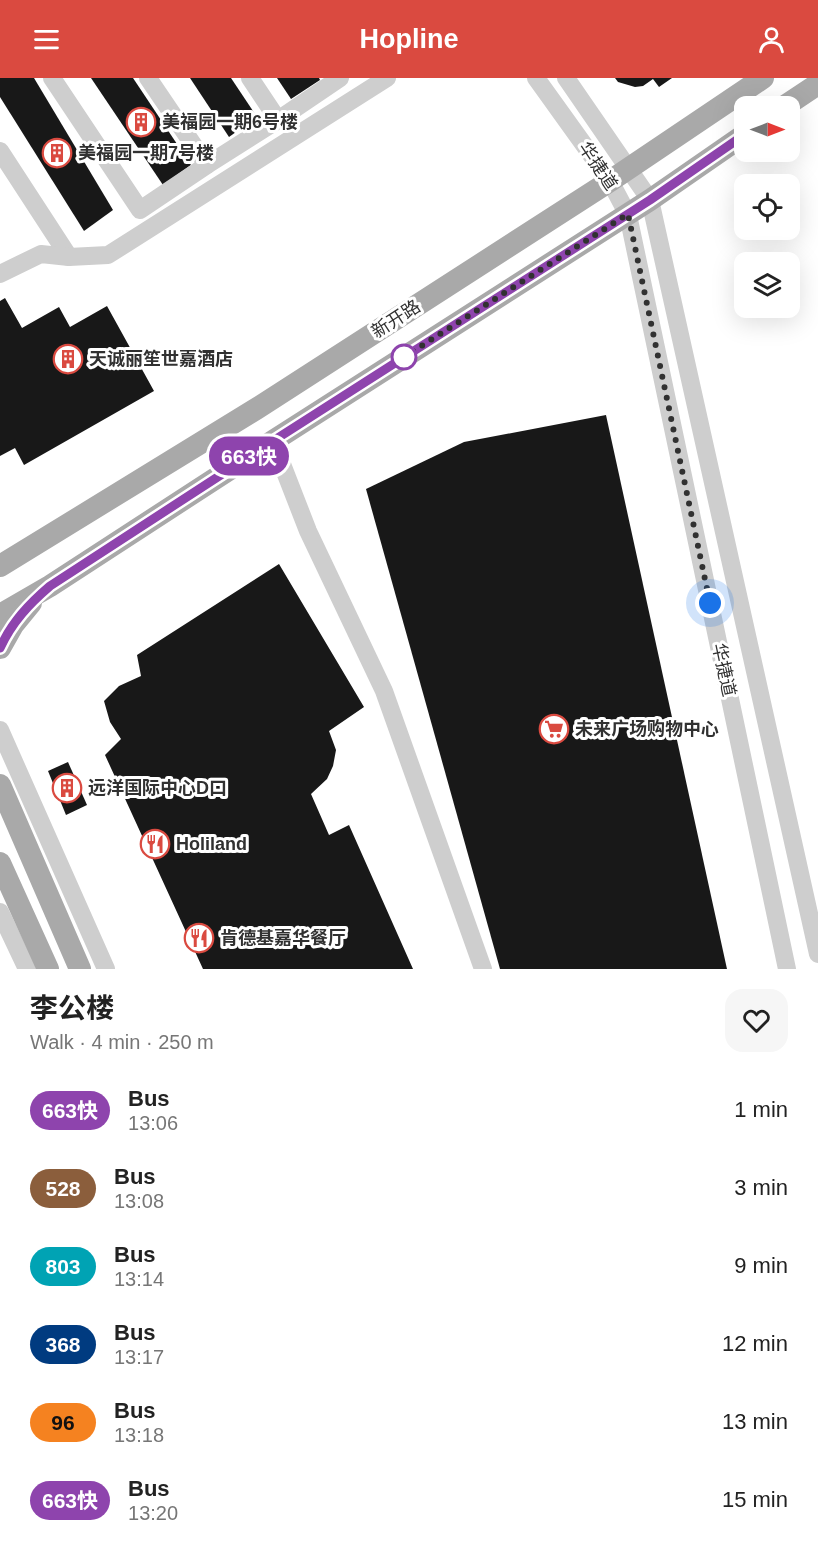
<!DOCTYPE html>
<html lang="en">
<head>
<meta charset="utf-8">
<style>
  :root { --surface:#fff; --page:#f6f6f6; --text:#222; --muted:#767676; --accent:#da4a40 }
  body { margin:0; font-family:Arial,"Noto Sans SC",sans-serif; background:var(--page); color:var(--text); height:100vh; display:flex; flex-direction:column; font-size:22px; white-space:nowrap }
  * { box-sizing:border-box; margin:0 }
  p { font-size:20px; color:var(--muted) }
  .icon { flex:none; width:33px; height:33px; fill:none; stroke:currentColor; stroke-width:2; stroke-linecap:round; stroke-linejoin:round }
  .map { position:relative; height:891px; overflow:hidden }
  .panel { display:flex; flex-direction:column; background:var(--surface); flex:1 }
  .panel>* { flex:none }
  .badge { padding:0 12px; border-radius:20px; font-size:21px; line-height:39px }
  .needle { width:39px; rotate:90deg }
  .fabs { position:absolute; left:734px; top:18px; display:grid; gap:12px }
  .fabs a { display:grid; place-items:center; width:66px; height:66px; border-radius:12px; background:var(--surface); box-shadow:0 6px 24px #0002; font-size:30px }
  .you { position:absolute; width:30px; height:30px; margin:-15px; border:4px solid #fff; border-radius:50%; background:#1a73e8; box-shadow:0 0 0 9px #1a73e833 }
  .map>.badge { position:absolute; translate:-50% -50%; box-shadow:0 0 0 3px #fff }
  .round { display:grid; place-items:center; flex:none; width:63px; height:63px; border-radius:18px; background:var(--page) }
  .head { display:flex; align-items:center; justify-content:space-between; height:102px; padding:0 30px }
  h1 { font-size:28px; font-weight:700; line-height:45px }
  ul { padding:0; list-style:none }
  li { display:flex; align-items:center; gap:18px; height:78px; padding:0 30px }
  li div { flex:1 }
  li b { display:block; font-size:22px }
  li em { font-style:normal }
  li .badge { min-width:66px; font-weight:700; text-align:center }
  header { display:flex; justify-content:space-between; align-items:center; height:78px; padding:0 30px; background:var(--accent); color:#fff; font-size:27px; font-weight:700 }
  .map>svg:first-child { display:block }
</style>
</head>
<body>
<header><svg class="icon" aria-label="menu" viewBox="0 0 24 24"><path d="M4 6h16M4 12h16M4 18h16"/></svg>Hopline<svg class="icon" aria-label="person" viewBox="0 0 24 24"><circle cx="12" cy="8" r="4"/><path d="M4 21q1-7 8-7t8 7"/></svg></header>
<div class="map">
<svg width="818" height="891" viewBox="0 0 818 891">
  <rect width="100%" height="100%" fill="#fff"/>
  <g fill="#181818">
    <path d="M0,0h34l79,132 -29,21 -84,-134z"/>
    <path d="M91,0h42l58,87 -28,20z"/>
    <path d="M190,0h41l26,39 -28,20z"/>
    <path d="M277,0h42l1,2 -29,19z"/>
    <path d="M615,0h57l-13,9 -6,-8 -10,7 -8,1 -17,-5z"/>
    <path d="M5,220l17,30 37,-21 11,20 37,-21 47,85 -130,74 -9,-17 -15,8v-155z"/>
    <path d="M606,337l121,554h-227l-134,-480 98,-47z"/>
    <path d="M279,486l85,143 -35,24 7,19 -3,16 -6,13 -16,15 18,41 20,-10 64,144h-210l-98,-214 16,-16 -11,-17 -6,-21 15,-15 22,-10 -4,-21z"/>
    <path d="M68,684l19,43 -21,10 -18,-44z"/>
  </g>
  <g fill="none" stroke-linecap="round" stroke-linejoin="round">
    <g stroke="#cecece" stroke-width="18">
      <path d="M52,0l88,132 67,-45 -59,-87"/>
      <path d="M536,0l74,103 18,34 159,754"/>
      <path d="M566,0l84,122 168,754"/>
      <path d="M278,42l62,-42"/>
      <path d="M0,73l69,106"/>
      <path d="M207,87l71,-45 -28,-42"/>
      <path d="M0,196l41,-20 28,3 39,-2 279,-177"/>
      <path d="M273,363l35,90 76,160 99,278"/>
      <path d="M0,652l106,239"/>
      <path d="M0,834l27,57"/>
    </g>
    <g stroke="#a9a9a9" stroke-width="22">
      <path d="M785,28l33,-22"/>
      <path d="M0,488l256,-157 354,-228 153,-103"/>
      <path d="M0,537l50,-29 223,-145 377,-241 94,-65"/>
      <path d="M0,570l13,-23 18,-22"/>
      <path d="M0,707l80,184"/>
      <path d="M0,785l48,106"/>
    </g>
  </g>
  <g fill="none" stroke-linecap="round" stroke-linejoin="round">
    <g stroke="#fff" stroke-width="14">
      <path id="line" d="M0,570c12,-26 29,-44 50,-62l223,-145 377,-241 94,-65"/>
    </g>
    <use href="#line" stroke="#8e44ad" stroke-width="9"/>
    <path stroke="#313131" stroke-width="6" stroke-dasharray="0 10.8" d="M404,279l224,-143 82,389"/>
  </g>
  <defs>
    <g id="building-ring" transform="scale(1.5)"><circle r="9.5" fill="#fff" stroke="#da4a40" stroke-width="1.5"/><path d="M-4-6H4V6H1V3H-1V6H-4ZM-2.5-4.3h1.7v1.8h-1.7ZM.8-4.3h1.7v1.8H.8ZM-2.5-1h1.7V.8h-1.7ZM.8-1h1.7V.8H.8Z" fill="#da4a40"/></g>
    <g id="supermarket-ring" transform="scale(1.5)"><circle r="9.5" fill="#fff" stroke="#da4a40" stroke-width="1.5"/><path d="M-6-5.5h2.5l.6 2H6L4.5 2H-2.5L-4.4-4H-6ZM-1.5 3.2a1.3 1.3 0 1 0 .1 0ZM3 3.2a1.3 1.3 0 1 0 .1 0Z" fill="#da4a40"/></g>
    <g id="restaurant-ring" transform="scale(1.5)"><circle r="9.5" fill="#fff" stroke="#da4a40" stroke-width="1.5"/><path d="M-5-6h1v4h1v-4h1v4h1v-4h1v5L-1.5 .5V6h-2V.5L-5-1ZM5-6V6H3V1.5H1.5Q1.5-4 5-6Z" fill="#da4a40"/></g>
  </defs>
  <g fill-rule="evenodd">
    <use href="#building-ring" x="141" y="44"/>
    <use href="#building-ring" x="57" y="75"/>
    <use href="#building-ring" x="68" y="281"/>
    <use href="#supermarket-ring" x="554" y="651"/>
    <use href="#building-ring" x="67" y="710"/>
    <use href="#restaurant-ring" x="155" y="766"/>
    <use href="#restaurant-ring" x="199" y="860"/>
  </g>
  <circle fill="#fff" stroke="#8e44ad" stroke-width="3" cx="404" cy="279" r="12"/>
  <g text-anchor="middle" stroke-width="6" stroke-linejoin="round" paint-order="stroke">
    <g font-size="18" font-weight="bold" fill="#313131" stroke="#fff" text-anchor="start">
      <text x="162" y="50">美福园一期6号楼</text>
      <text x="78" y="81">美福园一期7号楼</text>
      <text x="89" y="287">天诚丽笙世嘉酒店</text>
      <text x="575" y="657">未来广场购物中心</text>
      <text x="88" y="716">远洋国际中心D口</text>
      <text x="176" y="772">Holiland</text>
      <text x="220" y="866">肯德基嘉华餐厅</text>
    </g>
    <g font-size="18" fill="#313131" stroke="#fff">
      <text transform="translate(598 88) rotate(56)" y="6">华捷道</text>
      <text transform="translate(396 241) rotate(-33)" y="6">新开路</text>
      <text transform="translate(724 592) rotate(78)" y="6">华捷道</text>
    </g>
  </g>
</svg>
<div class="fabs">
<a><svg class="needle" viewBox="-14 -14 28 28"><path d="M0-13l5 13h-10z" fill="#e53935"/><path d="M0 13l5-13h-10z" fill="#767676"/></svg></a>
<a><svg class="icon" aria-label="locate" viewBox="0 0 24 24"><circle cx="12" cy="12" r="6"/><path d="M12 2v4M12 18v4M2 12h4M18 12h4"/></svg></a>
<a><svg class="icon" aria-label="layers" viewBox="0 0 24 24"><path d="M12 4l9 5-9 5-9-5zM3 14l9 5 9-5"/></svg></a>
</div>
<div class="you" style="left:710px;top:525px"></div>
<b class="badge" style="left:249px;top:378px;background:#8e44ad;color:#fff">663快</b>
</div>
<section class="panel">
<div class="head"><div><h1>李公楼</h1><p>Walk · 4 min · 250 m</p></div><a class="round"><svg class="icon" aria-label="heart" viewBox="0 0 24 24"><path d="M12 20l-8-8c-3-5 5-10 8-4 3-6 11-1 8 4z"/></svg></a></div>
<ul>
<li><span class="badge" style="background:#8e44ad;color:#fff">663快</span><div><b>Bus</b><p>13:06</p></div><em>1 min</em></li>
<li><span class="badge" style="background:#8b5e3c;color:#fff">528</span><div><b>Bus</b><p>13:08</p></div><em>3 min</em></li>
<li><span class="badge" style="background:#00a3b4;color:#fff">803</span><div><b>Bus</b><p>13:14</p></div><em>9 min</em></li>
<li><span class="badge" style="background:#003b80;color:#fff">368</span><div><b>Bus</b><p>13:17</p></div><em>12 min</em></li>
<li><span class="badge" style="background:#f58220;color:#111">96</span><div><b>Bus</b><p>13:18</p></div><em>13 min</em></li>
<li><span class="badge" style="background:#8e44ad;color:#fff">663快</span><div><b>Bus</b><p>13:20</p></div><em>15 min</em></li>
</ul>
</section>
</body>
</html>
